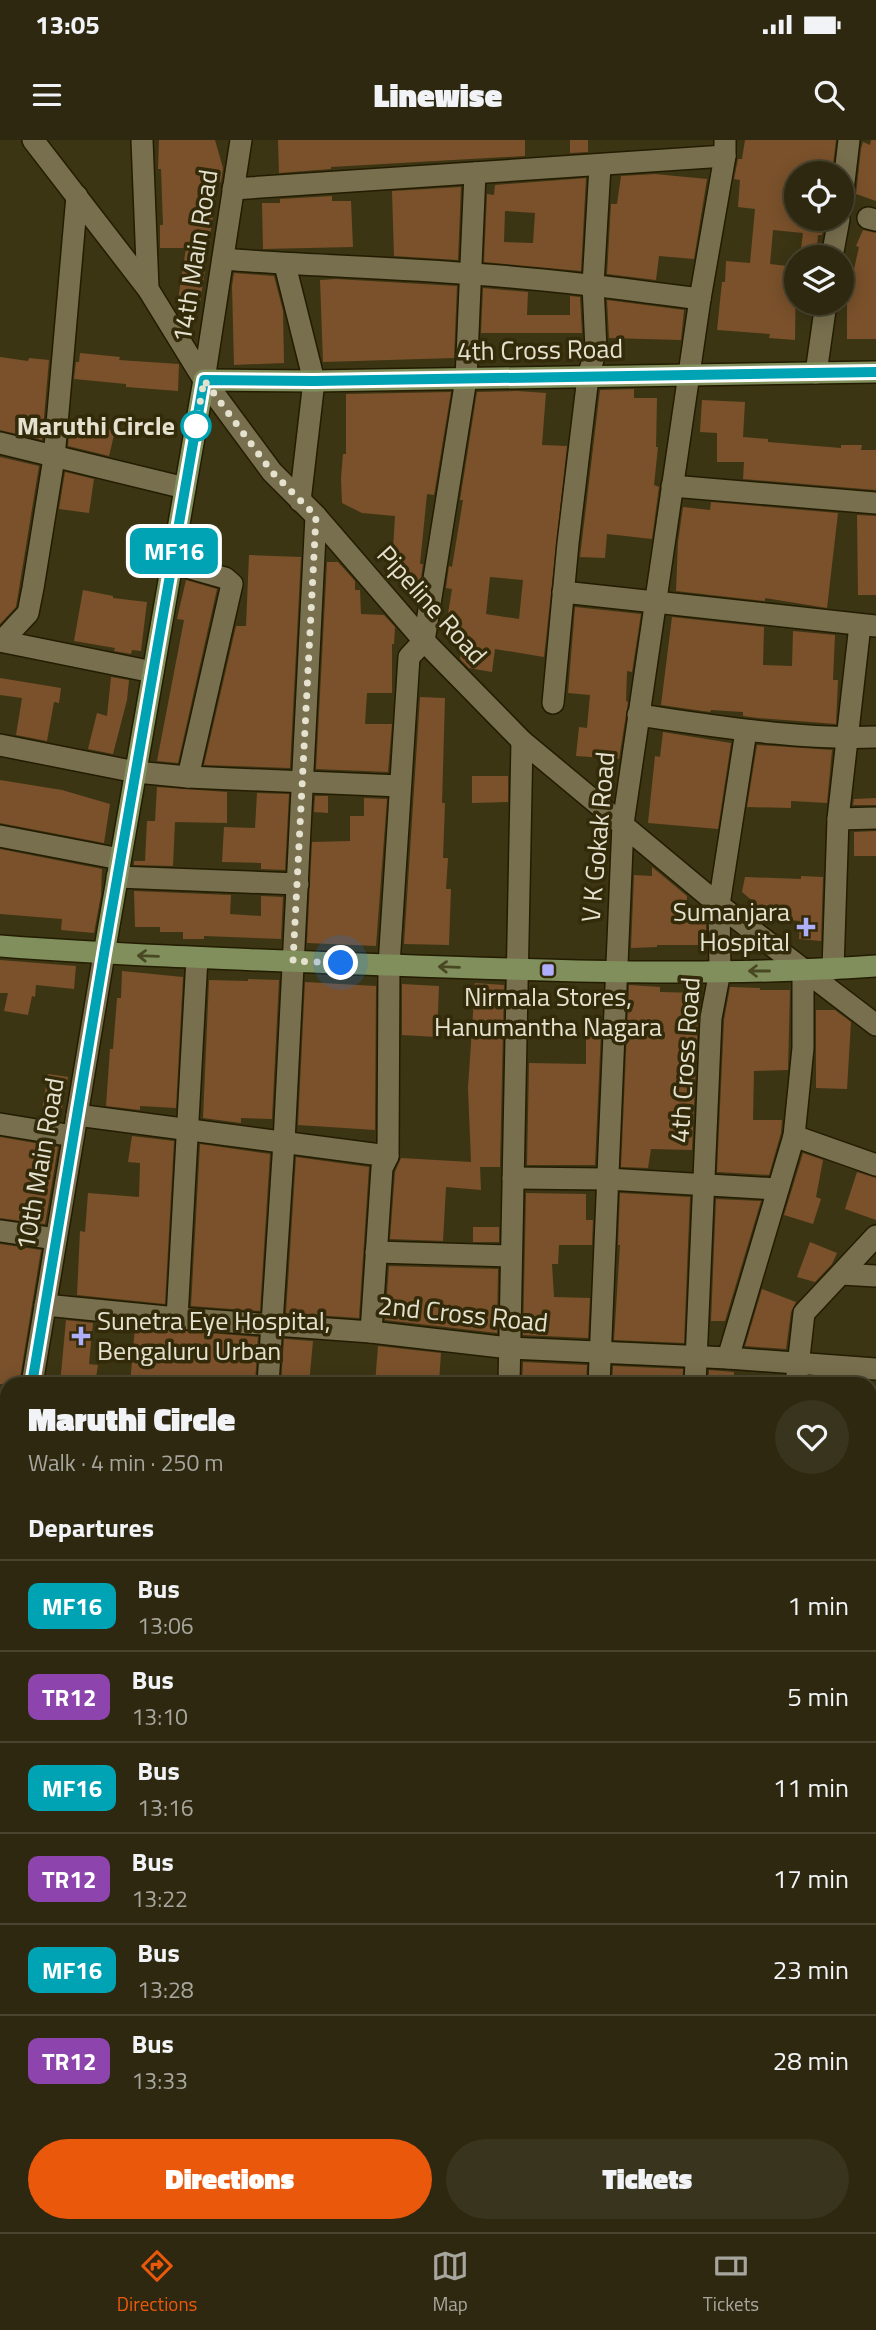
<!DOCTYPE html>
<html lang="en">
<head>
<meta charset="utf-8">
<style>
  :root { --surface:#2d280f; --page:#39341d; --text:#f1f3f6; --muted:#a7a69e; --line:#48442f; --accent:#ea580c }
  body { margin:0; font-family:"Titillium Web",sans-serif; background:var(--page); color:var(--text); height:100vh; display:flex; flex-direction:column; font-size:26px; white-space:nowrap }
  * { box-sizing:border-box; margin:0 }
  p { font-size:23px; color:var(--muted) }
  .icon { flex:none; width:38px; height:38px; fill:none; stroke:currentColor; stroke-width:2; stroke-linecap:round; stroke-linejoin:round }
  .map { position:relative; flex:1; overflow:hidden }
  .side { position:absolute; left:0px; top:1237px; width:877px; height:856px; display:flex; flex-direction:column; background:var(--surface); border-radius:21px 21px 0 0; box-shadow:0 4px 18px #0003,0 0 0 2px var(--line) }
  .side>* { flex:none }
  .badge { padding:0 14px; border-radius:10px; font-size:24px; line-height:46px }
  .buttons { position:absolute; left:784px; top:21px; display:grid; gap:14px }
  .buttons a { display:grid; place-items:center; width:70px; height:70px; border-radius:50%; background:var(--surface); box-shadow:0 4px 18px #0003,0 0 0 2px var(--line); font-size:35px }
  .you { position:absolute; width:35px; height:35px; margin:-18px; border:5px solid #fff; border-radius:50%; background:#1a73e8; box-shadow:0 0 0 10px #1a73e833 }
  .map>.badge { position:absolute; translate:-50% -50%; box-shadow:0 0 0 4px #fff }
  h2 { padding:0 28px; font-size:26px; line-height:63px }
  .round { display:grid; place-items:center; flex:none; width:74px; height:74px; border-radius:37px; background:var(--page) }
  .summary { display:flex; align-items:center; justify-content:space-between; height:119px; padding:0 28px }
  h1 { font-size:33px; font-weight:800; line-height:52px }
  .action { display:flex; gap:14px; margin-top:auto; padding:14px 28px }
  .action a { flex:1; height:80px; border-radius:42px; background:var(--accent); color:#fff; font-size:28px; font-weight:800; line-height:80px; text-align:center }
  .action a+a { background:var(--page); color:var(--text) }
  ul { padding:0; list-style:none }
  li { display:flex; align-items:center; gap:21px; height:91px; padding:0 28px; border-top:2px solid var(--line) }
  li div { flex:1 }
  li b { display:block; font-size:26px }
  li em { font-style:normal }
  li .badge { min-width:77px; font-weight:700; text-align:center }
  .status { display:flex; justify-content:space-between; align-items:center; height:49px; padding:0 35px; background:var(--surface); direction:ltr }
  .status svg { height:19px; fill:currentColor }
  header { display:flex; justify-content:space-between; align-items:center; height:91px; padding:0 28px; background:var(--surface); font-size:32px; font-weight:800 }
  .tabs { display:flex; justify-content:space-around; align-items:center; height:98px; border-top:2px solid var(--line); background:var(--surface); font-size:19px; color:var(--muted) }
  .tabs a { display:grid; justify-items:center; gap:4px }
  .tabs .current { color:var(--accent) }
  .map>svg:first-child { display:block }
</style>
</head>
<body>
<div class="status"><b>13:05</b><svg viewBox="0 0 49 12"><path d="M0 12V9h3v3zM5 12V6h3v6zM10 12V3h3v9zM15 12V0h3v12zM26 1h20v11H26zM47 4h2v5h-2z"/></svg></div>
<header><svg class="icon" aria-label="menu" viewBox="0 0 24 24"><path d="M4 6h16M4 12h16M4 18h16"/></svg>Linewise<svg class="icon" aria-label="search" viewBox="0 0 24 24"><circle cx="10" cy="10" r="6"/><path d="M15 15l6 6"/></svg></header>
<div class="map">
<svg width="876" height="2092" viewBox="0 0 876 2092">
  <rect width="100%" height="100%" fill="#3c3514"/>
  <path fill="#64332e" d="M352,2086h355l-1,6h-355z"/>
  <g fill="#7a512b" fill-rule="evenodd">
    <path d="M159,0h56l8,28 -2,14h-3l-18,121 -22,-3 8,-52h-26v-23h3l-2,-56h-3z"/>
    <path d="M278,0h247v16l-194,11v2l-52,4z"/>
    <path d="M570,0h18v12l-18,1z"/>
    <path d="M745,0h91l-4,33h-36v46h28l-2,16h-4l-2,22h-16l3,-24 -30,-3 -3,34 26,3 -1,73 -26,-2 1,-4 -53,-4 5,-48h3l1,-21 24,2 5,-54 -17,-2 2,-27 -6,-1 4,-20h4z"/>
    <path d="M871,0h5v61l-20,-7 5,-45 2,-7 7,3z"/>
    <path d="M655,34l52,5 -13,80 -35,-3 -3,24 -49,-6 4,-70h6l4,-28z"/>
    <path d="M586,38l-5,93 -97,-9 3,-68 7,1 1,-10zM505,71l30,2 -2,30 -29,-1z"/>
    <path d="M461,47l-3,73 -64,-4 -2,-65z"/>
    <path d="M332,56v5h19l2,46 -90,2 -1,-46h18v-4z"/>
    <path d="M863,90l13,3v106h-29v-43l-5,-1v-20l10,3 7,-31 -3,-1z"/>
    <path d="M234,133l40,3 9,35 1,52 -50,2 -2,-79z"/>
    <path d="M336,139l121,7 -3,72 -131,4 -3,-82z"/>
    <path d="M483,148l45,4 -1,23h43v-19l10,1 2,36h-101z"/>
    <path d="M607,160l77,10 -3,30 -72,-2z"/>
    <path d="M80,213l40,4 -1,3 60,4 -1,27 -52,-4v-3l-52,-5 2,-17h3z"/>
    <path d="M0,217l28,4 1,-3 20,2 -7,80 -42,-10z"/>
    <path d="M634,249v9h23l-1,49h2l-4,38 5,2 -7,52 -45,-5 -2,24 -25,-1 20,-167z"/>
    <path d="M517,251l29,2 -4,52 25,1 -23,211 -49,-8 -3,23 -23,-4 -9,-9 4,-24 -19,-3 7,-43 -6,-1 3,-22 3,1 11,-67h-3l17,-108zM490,437l33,3 -4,39 -33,-5z"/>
    <path d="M451,252l-17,103 -7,-1 -7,70h3l-3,21h-3v-5h-19l-1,-30h-4l2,-34 -33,-3 -20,-10 -1,-25 2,-24h3v-60z"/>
    <path d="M702,260l43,2 -2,35 25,2v3l73,6v-3h21l-1,5h15v40l-133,-11 1,-17h-27v-29l-17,-1z"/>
    <path d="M70,280l45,11 -6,25 -41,-10z"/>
    <path d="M0,317l39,9 -23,141 -16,17z"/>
    <path d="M65,332l29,7 -5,34 -30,-4z"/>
    <path d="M711,362l127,11 -11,95 -62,-10v3l-89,-10 2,-49 5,-35 27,3z"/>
    <path d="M857,375l19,1v79h-18z"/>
    <path d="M249,415l52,2 -11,211 -86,-3 32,-139h10z"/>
    <path d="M327,422h11l17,19v9h5l1,24 23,1 11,12 -1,17h-2v49h-25l-2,31h27l-4,48 -72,-3z"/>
    <path d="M186,440l31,9 -39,174 -21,-2 27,-141 -7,-1z"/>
    <path d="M83,450l30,6v2l34,4 -6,49 -9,-1 -1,4 -17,-3 1,-3 -41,-7z"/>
    <path d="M575,467l66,7 -9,58 -5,-1 -1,30 2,1 -9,57 -43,-3 3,-29 8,1 3,-33 -22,-2z"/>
    <path d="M672,477l92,10 -1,38 29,1 1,-35 42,4 -2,45h5l-2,44 -78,-6 -15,-2v-4l-32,-2 -1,2 -49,-7z"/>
    <path d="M111,537l18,3 -2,20 -14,54 -25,-5 9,-36 10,3z"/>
    <path d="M0,538l61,10 -2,15 -5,-1 -7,39 -31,-6 6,-37 -22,-3z"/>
    <path d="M420,557l25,1 -3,105h3l-2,55h5l-2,31h5l-2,56 -45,-1z"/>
    <path d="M663,592l68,11 -13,86 -70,-6 7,-67 5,1z"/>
    <path d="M757,605l75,5 -5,53 -36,-2v7l-44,-1z"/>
    <path d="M472,636h36v26l-36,1z"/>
    <path d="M0,640l62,10 48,14 -6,39 -104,-20z"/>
    <path d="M157,647l70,5v31l-52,-1 -2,44 -39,-1v-4h11l2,-40h8z"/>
    <path d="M257,653l32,1 -4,76 -24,-1v-6l-39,-1 2,-35 31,1z"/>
    <path d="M315,656h13v17l-14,-1z"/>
    <path d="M364,658l23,1 -11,147 -69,-3 5,-101 38,-1v-25h14z"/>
    <path d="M876,658v7h-23l1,-6z"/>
    <path d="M876,691v25h-22v-24z"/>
    <path d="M0,709l102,20 -1,26 -7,38 -33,-3 1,-11 -62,-5z"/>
    <path d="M652,727l35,29 -1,22h20v27h-49v2l-26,1 3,-73 18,1z"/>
    <path d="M801,736l22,1 -2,64 -22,-2 1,-18 -27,-3 -31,-26 3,-15 56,2z"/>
    <path d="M134,751l97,4 -1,19 31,2v-20l22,1 -2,42 -77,-3v3h-21v-7h-23v-5h-25z"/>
    <path d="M0,820l76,6 -2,23 -38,-4 -1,12 -3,-1 -4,19 -24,-4 4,-18h-8z"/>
    <path d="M122,831l61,6 -7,131 -36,-2v4l-34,-4 4,-57h3l4,-51h4z"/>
    <path d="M248,839l31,1 -7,139 -31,-1v5l-38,-5 6,-138 39,1z"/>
    <path d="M305,842l71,4 -1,144 -77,-5z"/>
    <path d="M475,843l29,2 -4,182h-20l1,23 -35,-3 -3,54 -53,-2 5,-67 6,-14 70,4 -3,-74z"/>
    <path d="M402,844l37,2 -2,51 -35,-2z"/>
    <path d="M629,845l31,2v5l42,1 -4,24 -6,133 -41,-1 -3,19 -27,-1z"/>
    <path d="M730,847l30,1v2h30l-2,80 -34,1 -1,49h29l-1,13 -12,42 -52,-3 7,-152z"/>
    <path d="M816,870h19l16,12 -4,67 -31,-1z"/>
    <path d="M586,892h15l-6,133h-68l2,-102 57,1z"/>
    <path d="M48,934l20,3 -7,37 -19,-4z"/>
    <path d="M132,996l42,5 -9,163 -88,-9 3,-64 5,1 3,-39 51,4 1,-34 -12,-1z"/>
    <path d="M0,997l58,10 -13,77 -45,-6z"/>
    <path d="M200,1004l70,10 -10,157 -69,-5z"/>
    <path d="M803,1013l20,7 -7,37 5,2 -8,25 -29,-9z"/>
    <path d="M296,1017l73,10 -10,151 -73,-5z"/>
    <path d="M857,1032l19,6v42l-31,-11z"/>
    <path d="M526,1053l60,1v26h7l-1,25h-33l-1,19h-6l2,33 36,1 -2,40 -65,-3z"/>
    <path d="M620,1053l70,4 -6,146 -70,-3 6,-95h-2z"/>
    <path d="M716,1059l45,2 -36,120h-14z"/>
    <rect x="473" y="1087" width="26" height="15"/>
    <path d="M810,1102l27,11 -5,11 -17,18 -18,-5z"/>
    <path d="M0,1104l41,6 -22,134h-19z"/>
    <path d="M389,1126l109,3 -1,64 -112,-13z"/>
    <path d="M762,1149l34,13 -5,10 -5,37 -41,-3z"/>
    <path d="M66,1180l27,3 -4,41 9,1 -3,19h-35z"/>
    <path d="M135,1187l123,10 -3,47h-125z"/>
    <path d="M284,1199l29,2 -4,43h-28z"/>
    <path d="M378,1206l63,7 -2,29 -39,-3 -1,5h-24z"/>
    <path d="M523,1222l64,3 -1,19h-64z"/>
    <path d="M613,1226l70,3 -1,15h-70z"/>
    <path d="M709,1230l25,2v12h-26z"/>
  </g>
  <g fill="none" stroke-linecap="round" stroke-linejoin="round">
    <g stroke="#231c00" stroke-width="24">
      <g id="minor">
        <path d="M33,0l115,149 56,91 68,92 44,44 108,125 98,100 197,164 157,120"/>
        <path d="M142,0l6,149"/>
        <path d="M233,49l492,-33"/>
        <path d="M842,59l7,-59"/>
        <path d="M868,78l8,2"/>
        <path d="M832,117l7,-38"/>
        <path d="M223,119c83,7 166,8 249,15 76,5 152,15 228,25"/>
        <path d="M285,125l29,116 -14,120"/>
        <path d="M816,233l10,-70"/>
        <path d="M204,240l37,-240"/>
        <path d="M0,303l185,45"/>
        <path d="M672,346l204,17"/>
        <path d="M172,423l53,15 7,6 -44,193"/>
        <path d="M563,452l313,34"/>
        <path d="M0,501l153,31"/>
        <path d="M2,501l26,-28 5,-25 21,-130 23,-262"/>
        <path d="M553,563l15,-160 20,-166 8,-28 -3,-64 7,-119"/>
        <path d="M638,575c79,11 158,25 238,22"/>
        <path d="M0,605l136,27 52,5 212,9"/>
        <path d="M838,679l38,-1"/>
        <path d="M0,696l120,23"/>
        <path d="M117,737l181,7"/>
        <path d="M833,829l5,-150 22,-194"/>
        <path d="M77,975l311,41"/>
        <path d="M0,984l73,12"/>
        <path d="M794,996l82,29"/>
        <path d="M513,1038l94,1 170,10"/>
        <path d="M0,1091l56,8"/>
        <path d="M376,1112l135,4"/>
        <path d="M841,1134l35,2"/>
        <path d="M45,1165l132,13 194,14 139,16 218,10 148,11"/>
        <path d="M177,1178l20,-360"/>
        <path d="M371,1192l11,-164 6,-12 1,-191 20,-308 15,-16 42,-262 9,-206"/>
        <path d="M728,1218l66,-222 9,-88v-77"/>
        <path d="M32,1244l72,-430"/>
        <path d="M268,1244l16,-242 32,-626"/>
        <path d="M509,1244l13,-643"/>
        <path d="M599,1244l24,-560 77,-525 25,-143v-16"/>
        <path d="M695,1244l16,-366 9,-47 -1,-66 27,-174"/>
        <path d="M796,1244l8,-71 72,-77"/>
        <path d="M870,1332h6"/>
        <path d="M0,1434l7,-42"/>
        <path d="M870,1452h6"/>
        <path d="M0,1504h7"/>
        <path d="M870,1577l6,1"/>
        <path d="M0,1616l7,1"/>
        <path d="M0,1747l7,1"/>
        <path d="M870,1754h6"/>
        <path d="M870,1883h6"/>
        <path d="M0,1947h7"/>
        <path d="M870,2014h6"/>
        <path d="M0,2062l7,-24"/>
        <path d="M733,2092l1,-6"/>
      </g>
    </g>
    <g stroke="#231c00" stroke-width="24">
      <g id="major">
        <path d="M0,806c130,10 260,14 390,19 162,6 325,12 486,1"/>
        <path d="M104,814l100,-574 110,1 562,-9"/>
        <path d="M0,2040l7,3"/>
        <path d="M87,2086l11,6"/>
      </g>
    </g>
    <use href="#minor" stroke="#786f4e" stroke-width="21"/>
    <use href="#major" stroke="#808f5c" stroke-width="21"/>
  </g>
  <defs><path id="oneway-shaft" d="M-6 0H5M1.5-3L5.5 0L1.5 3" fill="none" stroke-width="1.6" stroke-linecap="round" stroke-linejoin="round" transform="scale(1.75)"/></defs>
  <g stroke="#494822">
    <use href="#oneway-shaft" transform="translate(148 816) rotate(-178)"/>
    <use href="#oneway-shaft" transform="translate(449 827) rotate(-178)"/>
    <use href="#oneway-shaft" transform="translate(759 831) rotate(-180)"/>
  </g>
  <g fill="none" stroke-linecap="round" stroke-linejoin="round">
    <g stroke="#fff" stroke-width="16">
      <path id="line" d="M32,1244l72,-430 100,-574 110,1 562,-9"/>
    </g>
    <use href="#line" stroke="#00a3b4" stroke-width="10"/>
    <path stroke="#e5e1cf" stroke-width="7" stroke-dasharray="0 12.6" d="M196,286l8,-46 68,92 44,44 -23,445 48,2"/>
  </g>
  <circle fill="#fff" stroke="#00a3b4" stroke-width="3.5" cx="196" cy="286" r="14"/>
  <g fill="#afaefa" stroke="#322a09" stroke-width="2.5">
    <path d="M802.5 776.5h7v7h7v7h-7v7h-7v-7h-7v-7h7z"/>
    <rect x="541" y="823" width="14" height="14" rx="3.5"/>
    <path d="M77.5 1185.5h7v7h7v7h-7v7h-7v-7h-7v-7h7z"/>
  </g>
  <g text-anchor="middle" stroke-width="7" stroke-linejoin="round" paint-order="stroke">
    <g font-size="26" fill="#e5e1cf" stroke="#322a09">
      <text transform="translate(195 116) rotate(-81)" y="9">14th Main Road</text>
      <text transform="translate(540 210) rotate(-1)" y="9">4th Cross Road</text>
      <text transform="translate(432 465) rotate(48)" y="9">Pipeline Road</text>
      <text transform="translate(598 697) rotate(-85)" y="9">V K Gokak Road</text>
      <text transform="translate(685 920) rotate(-86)" y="9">4th Cross Road</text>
      <text transform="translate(40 1024) rotate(-80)" y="9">10th Main Road</text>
      <text transform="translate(463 1174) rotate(6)" y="9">2nd Cross Road</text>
    </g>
    <g font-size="26" font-weight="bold" fill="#e5e1cf" stroke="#322a09" text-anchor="end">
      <text x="175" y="295">Maruthi Circle</text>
    </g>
    <g font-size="26" fill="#e5e1cf" stroke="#322a09" text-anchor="end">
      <text x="790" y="781">Sumanjara<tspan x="790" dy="30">Hospital</tspan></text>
      <text x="548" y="866" text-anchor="middle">Nirmala Stores,<tspan x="548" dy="30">Hanumantha Nagara</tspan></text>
      <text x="97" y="1190" text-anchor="start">Sunetra Eye Hospital,<tspan x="97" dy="30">Bengaluru Urban</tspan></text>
    </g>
  </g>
</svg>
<div class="buttons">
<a><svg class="icon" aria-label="locate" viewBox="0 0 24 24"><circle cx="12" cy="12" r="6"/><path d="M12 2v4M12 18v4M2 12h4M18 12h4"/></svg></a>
<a><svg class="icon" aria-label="layers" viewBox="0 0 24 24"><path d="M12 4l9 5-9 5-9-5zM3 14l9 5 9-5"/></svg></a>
</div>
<div class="you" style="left:341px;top:823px"></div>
<b class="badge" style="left:174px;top:411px;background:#00a3b4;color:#fff">MF16</b>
<section class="side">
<div class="summary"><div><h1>Maruthi Circle</h1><p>Walk · 4 min · 250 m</p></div><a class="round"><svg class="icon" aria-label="heart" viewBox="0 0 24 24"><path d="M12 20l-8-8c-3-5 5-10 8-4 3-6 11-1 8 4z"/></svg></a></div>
<h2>Departures</h2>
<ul>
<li><span class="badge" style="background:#00a3b4;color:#fff">MF16</span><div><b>Bus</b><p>13:06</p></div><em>1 min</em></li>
<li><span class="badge" style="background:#8e44ad;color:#fff">TR12</span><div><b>Bus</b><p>13:10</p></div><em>5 min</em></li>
<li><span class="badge" style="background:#00a3b4;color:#fff">MF16</span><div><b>Bus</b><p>13:16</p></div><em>11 min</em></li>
<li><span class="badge" style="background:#8e44ad;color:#fff">TR12</span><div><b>Bus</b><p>13:22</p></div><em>17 min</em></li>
<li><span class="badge" style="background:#00a3b4;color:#fff">MF16</span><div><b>Bus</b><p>13:28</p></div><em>23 min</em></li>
<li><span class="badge" style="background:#8e44ad;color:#fff">TR12</span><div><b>Bus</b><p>13:33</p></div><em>28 min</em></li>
</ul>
<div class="action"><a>Directions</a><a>Tickets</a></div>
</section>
</div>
<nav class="tabs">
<a class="current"><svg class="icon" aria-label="directions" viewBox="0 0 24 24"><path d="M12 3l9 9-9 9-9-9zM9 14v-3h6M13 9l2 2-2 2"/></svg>Directions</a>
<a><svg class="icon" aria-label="map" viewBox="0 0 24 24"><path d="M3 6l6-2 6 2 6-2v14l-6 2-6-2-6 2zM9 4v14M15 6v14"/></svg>Map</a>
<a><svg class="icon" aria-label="tickets" viewBox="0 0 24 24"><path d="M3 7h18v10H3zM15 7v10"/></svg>Tickets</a>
</nav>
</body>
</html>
